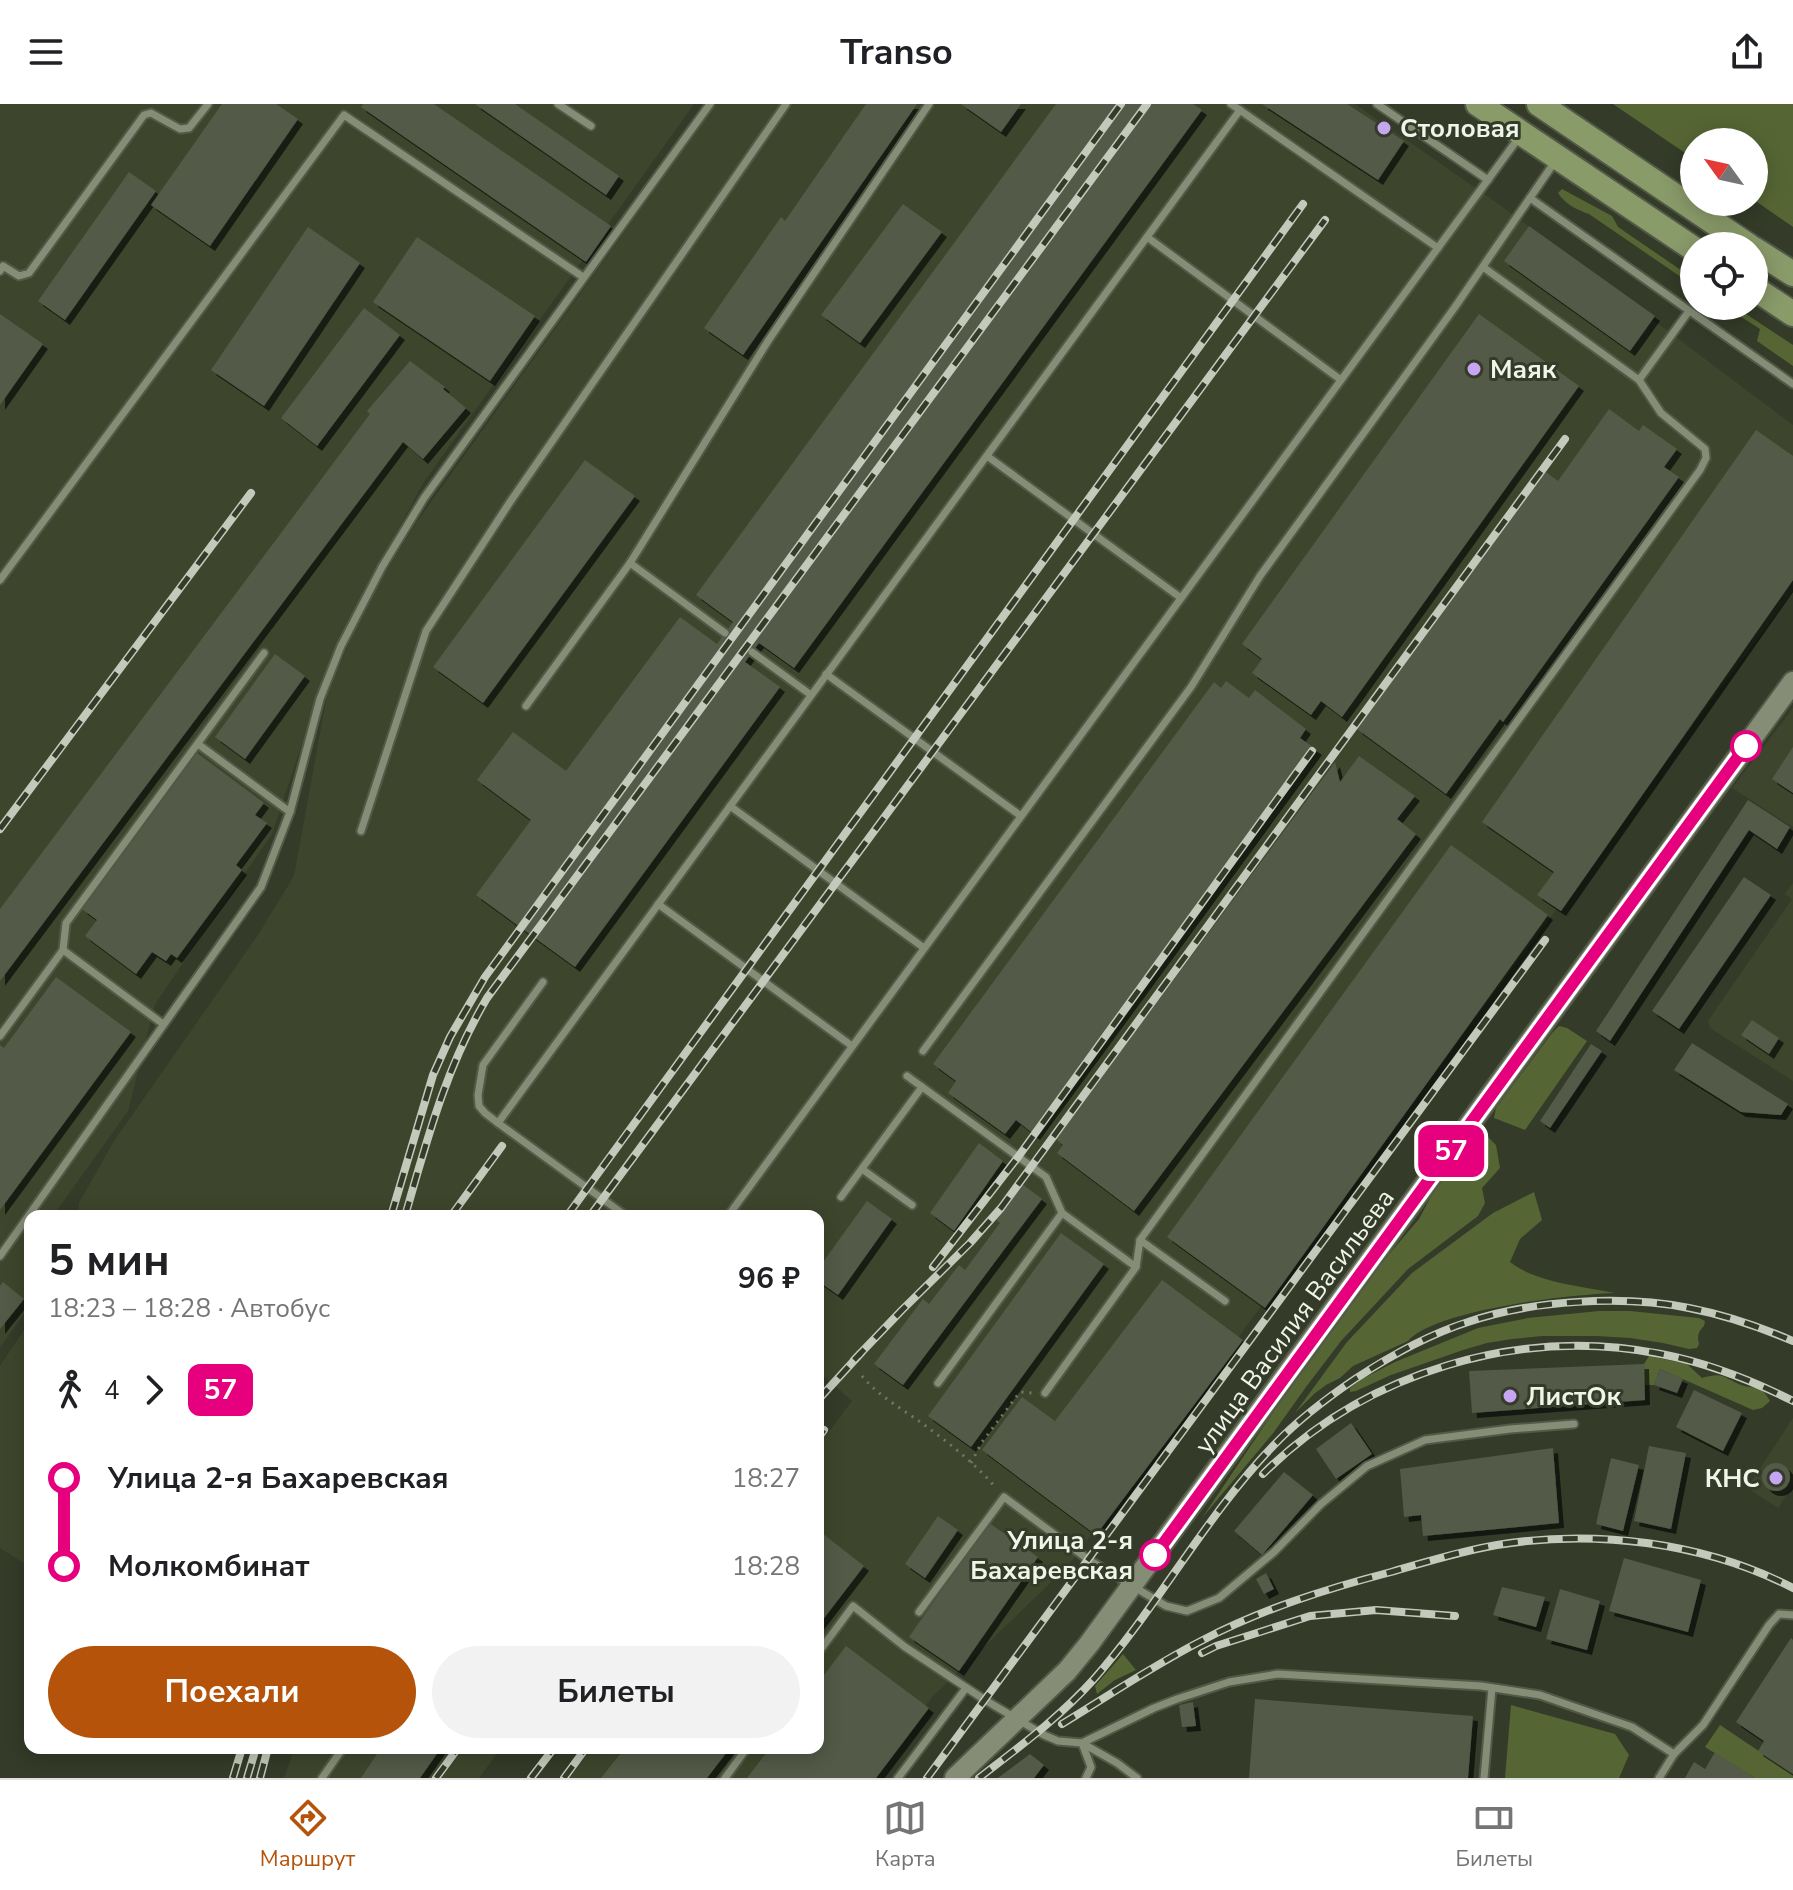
<!DOCTYPE html>
<html lang="ru">
<head>
<meta charset="utf-8">
<style>
  :root { --surface:#fff; --page:#f2f2f2; --text:#202124; --muted:#757577; --line:#e0e0e0; --accent:#b45309 }
  body { margin:0; font-family:"Nunito Sans",sans-serif; background:var(--page); color:var(--text); height:100vh; display:flex; flex-direction:column; font-size:30px; white-space:nowrap }
  * { box-sizing:border-box; margin:0 }
  p { font-size:26px; color:var(--muted) }
  .icon { flex:none; width:44px; height:44px; fill:none; stroke:currentColor; stroke-width:2; stroke-linecap:round; stroke-linejoin:round }
  .map { position:relative; flex:1; overflow:hidden }
  .drawer { position:absolute; left:24px; top:1106px; width:800px; height:544px; display:flex; flex-direction:column; background:var(--surface); border-radius:16px; box-shadow:0 4px 20px #0003 }
  .drawer>* { flex:none }
  .badge { padding:0 16px; border-radius:12px; font-size:28px; line-height:52px }
  .needle { width:52px; rotate:303deg }
  .controls { position:absolute; left:1680px; top:24px; display:grid; gap:16px }
  .controls a { display:grid; place-items:center; width:88px; height:88px; border-radius:50%; background:var(--surface); box-shadow:0 4px 20px #0003; font-size:40px }
  .map>.badge { position:absolute; translate:-50% -50%; box-shadow:0 0 0 4px #fff }
  .legs { display:flex; align-items:center; gap:12px; height:88px; padding:0 24px; font-size:26px }
  .legs p { margin-inline-start:auto }
  .head { display:flex; align-items:center; justify-content:space-between; height:136px; padding:0 24px }
  h1 { font-size:44px; font-weight:700; line-height:60px }
  .primary-button { display:flex; gap:16px; margin-top:auto; padding:16px 24px }
  .primary-button a { flex:1; height:92px; border-radius:48px; background:var(--accent); color:#fff; font-size:32px; font-weight:700; line-height:92px; text-align:center }
  .primary-button a+a { background:var(--page); color:var(--text) }
  ul { padding:0 24px; list-style:none }
  li { display:flex; align-items:center; gap:28px; height:88px; font-size:30px }
  li i { display:grid; place-items:center; width:12px; height:100%; margin:0 10px; background:currentColor }
  li i::after { content:''; width:20px; height:20px; margin:-10px; border:6px solid; border-radius:50%; background:var(--surface) }
  li p { margin-inline-start:auto }
  li:first-child i { background:linear-gradient(#0000 50%,currentColor 0) }
  li:last-child i { background:linear-gradient(currentColor 50%,#0000 0) }
  header { display:flex; justify-content:space-between; align-items:center; height:104px; padding:0 24px; background:var(--surface); font-size:36px; font-weight:700 }
  .menu { display:flex; justify-content:space-around; align-items:center; height:112px; border-top:2px solid var(--line); background:var(--surface); font-size:22px; color:var(--muted) }
  .menu a { display:grid; justify-items:center; gap:4px }
  .menu .selected { color:var(--accent) }
  .map>svg:first-child { display:block }
</style>
</head>
<body>
<header><svg class="icon" aria-label="menu" viewBox="0 0 24 24"><path d="M4 6h16M4 12h16M4 18h16"/></svg>Transo<svg class="icon" aria-label="share" viewBox="0 0 24 24"><path d="M12 15V3M7 8l5-5 5 5M5 13v7h14v-7"/></svg></header>
<div class="map">
<svg width="1793" height="1674" viewBox="0 0 1793 1674">
  <defs>
    <filter id="shadow"><feDropShadow dx="5" dy="5" stdDeviation="0" flood-color="#0009"/></filter>
  </defs>
  <rect width="100%" height="100%" fill="#343b28"/>
  <g fill="#3d462c">
    <path d="M0,0h694l-271,379 -91,170 -60,181 -117,170 -27,107 -75,105h-23v32l-4,6 4,10v42l-30,41z"/>
    <path d="M716,0h639l145,101 293,220v166l-725,975 -135,130 -63,82h-301l23,-30h226v-302l34,-45 -34,-30v-155h-739v-13l35,-62 144,-206 36,-59 33,-181 38,-90 51,-82z"/>
    <path d="M1793,604v119l-61,-39z"/>
    <path d="M1793,779v198l-83,-53 -2,-7 84,-122 -7,-5z"/>
    <path d="M30,1217v246l-30,-19v-182z"/>
    <path d="M1793,1314v67l-15,23 -31,-20z"/>
    <path d="M295,1644h206l-22,30h-195z"/>
  </g>
  <g fill="#556634">
    <path d="M1613,0h180v123l-39,-27v-58h-60v17z"/>
    <path d="M1562,85l50,27 6,11 76,52v7l-105,-72c-12,-4 -24,-10 -31,-21z"/>
    <path d="M1724,202h10l59,39v21l-36,-25 3,-12z"/>
    <path d="M1559,922l8,2 20,13 -62,89 -31,-12 2,-10 56,-75z"/>
    <path d="M1489,1034l7,7 4,23 -18,20 3,15 -7,13 -70,53 -67,72 -35,46 -32,45 -72,86 97,-144 74,-101 46,-54 16,-30 34,-42z"/>
    <path d="M1534,1088l8,28 -22,19 -10,23c27,21 72,24 105,31 -42,1 -181,17 -207,48l-55,25 -13,12 -14,7 -12,9 -19,19 52,-71 65,-69 81,-60z"/>
    <path d="M1599,1207h31l69,7 6,3 -1,5c-6,6 -7,10 -5,18l-2,4 -8,1 -26,-6 -33,-5 -33,-2h-54l-31,3 -25,4 -24,7 -72,25 -35,16 -6,1v-4l12,-9 33,-17 83,-34 50,-10z"/>
    <path d="M1649,1252l38,8 15,14c22,-6 20,-1 39,7 15,5 19,-2 29,16l-8,7 -9,2 -93,-41 -6,16h-9l-1,-21z"/>
    <path d="M1123,1550l13,16 -21,10 -18,14 -2,-8z"/>
    <path d="M1511,1601l104,29 14,21 -10,23h-114z"/>
    <path d="M1720,1621l73,49v4h-38l-50,-31z"/>
  </g>
  <g fill="#535a46" filter="url(#shadow)">
    <path d="M222,0h54l22,15 -88,127 -59,-41z"/>
    <path d="M363,0h71l177,122 -25,36 -225,-155z"/>
    <path d="M475,0h40l104,72 -13,19z"/>
    <path d="M866,0h51l-174,251 -39,-27 77,-111 4,4z"/>
    <path d="M961,0h60l-20,28z"/>
    <path d="M1056,0h137l9,6 -408,558 -35,-25 -14,19 35,25 -205,280 -99,-72 55,-75 -54,-40 36,-48 53,39 114,-154 37,27 16,-22 -37,-27z"/>
    <path d="M1262,0h85l57,37 -26,39z"/>
    <path d="M129,68l27,19 -91,129 -27,-19z"/>
    <path d="M903,100l39,28 -82,111 -39,-28z"/>
    <path d="M1529,122l126,90 -25,35 -126,-90z"/>
    <path d="M308,123l52,36 -96,143 -53,-36z"/>
    <path d="M417,133l118,79 -45,65 -117,-79z"/>
    <path d="M364,204l36,27 -83,111 -36,-28z"/>
    <path d="M0,210l43,30 -43,61z"/>
    <path d="M1479,210l100,72 -237,331 -21,-16 -10,14 -59,-42 10,-14 -20,-15z"/>
    <path d="M410,257l35,26 -2,2 23,19 -43,51 -20,-17 -403,539v-72l370,-495 -3,-3z"/>
    <path d="M1609,305l30,22 4,-6 34,24 -13,18 15,10 -176,245 -3,-3 -54,75 -89,-65 70,-98 -5,-4 37,-50 5,4 25,-34 -5,-4 55,-76 19,14z"/>
    <path d="M1756,326l37,26v124l-232,331 -24,-16 17,-23 -72,-50z"/>
    <path d="M585,356l50,36 -152,207 -50,-36z"/>
    <path d="M275,550l30,22 -60,83 -30,-22z"/>
    <path d="M1226,577l23,17 6,-8 51,39 -6,9 17,12 -282,385 -19,-15 -11,14 -57,-41 8,-12 -23,-17 281,-382 7,6z"/>
    <path d="M1793,643v46l-21,-14z"/>
    <path d="M197,649l67,50 -9,12 12,8 -31,42 6,5 -65,88 -6,-4 -5,7 -14,-9 -16,22 -51,-38 12,-16 -15,-11z"/>
    <path d="M1359,652l56,40 -18,23 19,15 -282,377 -77,-58 6,-8 -7,-6 279,-377 5,20z"/>
    <path d="M1748,696l42,27 -13,22 -28,-19 -139,211 -14,-10z"/>
    <path d="M1451,741l97,70 -283,393 -98,-71z"/>
    <path d="M1744,773l27,18 -92,134 -27,-18z"/>
    <path d="M56,873l75,55 -131,178v-165l4,3z"/>
    <path d="M1752,916l27,18 -10,16 -28,-19z"/>
    <path d="M1692,939l96,61 -7,11 -40,-3 -67,-42z"/>
    <path d="M1591,940l11,7 -52,77 -10,-7z"/>
    <path d="M979,1039l24,18 -49,70 -24,-18z"/>
    <path d="M1022,1080l20,15 -139,186 -29,-21 49,-65 6,5 30,-39 6,5 35,-47 -4,-3z"/>
    <path d="M867,1097l25,18 -54,76 -20,-14v-12z"/>
    <path d="M1061,1129l43,31 -133,183 -43,-31z"/>
    <path d="M1162,1176l81,60 -147,195 -114,-85 40,-53 33,24z"/>
    <path d="M3,1178l21,17 -24,30v-43z"/>
    <path d="M1644,1260l1,36 -173,13 -3,-42z"/>
    <path d="M1660,1265l23,10 -6,14 -23,-8z"/>
    <path d="M1694,1286l48,23 -19,38 -47,-24z"/>
    <path d="M1351,1319l21,31 -36,25 -20,-30z"/>
    <path d="M1649,1342l37,7 -15,76 -37,-8z"/>
    <path d="M1553,1344l6,75 -136,13 -2,-21 -17,2 -4,-48z"/>
    <path d="M1611,1354l28,7 -16,66 -27,-7z"/>
    <circle cx="1776" cy="1373" r="14"/>
    <path d="M1284,1368l29,23 -51,60 -28,-24z"/>
    <path d="M938,1412l20,14 -33,48 -20,-14z"/>
    <path d="M989,1419l49,34 -79,114 -50,-34z"/>
    <path d="M818,1426l46,36 -46,60z"/>
    <path d="M1624,1454l77,22 -13,52 -79,-21z"/>
    <path d="M1266,1469l8,16 -10,5 -8,-15z"/>
    <path d="M1502,1483l43,10 -9,30 -43,-12z"/>
    <path d="M1560,1485l40,12 -13,49 -41,-11z"/>
    <path d="M1791,1534l2,2v134l-35,-23 6,-10 -28,-19z"/>
    <path d="M846,1542l83,62 -53,70h-129l23,-30h48v-65z"/>
    <path d="M1255,1595l218,17 -5,62h-219z"/>
    <path d="M1193,1598l3,24 -14,1 -3,-22z"/>
    <path d="M381,1644h60l-21,30h-59z"/>
    <path d="M612,1644h118l-23,30h-106l19,-24z"/>
    <path d="M1715,1648l40,26h-70l9,-16 11,7z"/>
    <path d="M1030,1650l14,11 -10,13h-36z"/>
  </g>
  <g fill="none" stroke-linecap="round" stroke-linejoin="round">
    <g stroke="#535948" stroke-width="11">
      <g id="service">
        <path d="M558,0l33,22"/>
        <path d="M1231,0l207,144"/>
        <path d="M1377,0l111,76"/>
        <path d="M1530,94l263,186"/>
        <path d="M1147,133l194,143"/>
        <path d="M0,167l3,-5 16,10 10,-3 115,-158 7,-2 29,16 9,-1 19,-24"/>
        <path d="M1639,276l50,-69"/>
        <path d="M987,352l194,142"/>
        <path d="M630,459l95,70"/>
        <path d="M0,476l344,-465 239,162"/>
        <path d="M752,548l59,43"/>
        <path d="M826,570l195,142"/>
        <path d="M526,602l104,-143 138,-222 161,-237"/>
        <path d="M198,640l92,68"/>
        <path d="M730,702l194,142"/>
        <path d="M361,727l65,-200 84,-129 276,-398"/>
        <path d="M658,800l194,142"/>
        <path d="M63,846l3,-27 198,-270"/>
        <path d="M0,932l63,-86 100,74"/>
        <path d="M923,947l268,-364 69,-111 195,-269 101,-147"/>
        <path d="M907,972l139,101 16,36 74,54"/>
        <path d="M498,1019l-13,-10 -6,-7 -1,-11 5,-30 60,-83"/>
        <path d="M862,1065l50,36"/>
        <path d="M841,1093l81,-110"/>
        <path d="M626,1112l-128,-93 742,-1013"/>
        <path d="M728,1112l792,-1080"/>
        <path d="M1140,1136l85,61"/>
        <path d="M0,1152l261,-369 29,-75 30,-113 21,-53 41,-79 42,-69 286,-394"/>
        <path d="M938,1279l124,-170"/>
        <path d="M1045,1289l91,-126 4,-27 560,-770 6,-12 -1,-9 -44,-36 -22,-33 -156,-113"/>
        <path d="M919,1508l85,-115 85,63 77,46 21,5 32,-13 55,-46 47,-48 46,-38 58,-26 85,-11 64,-5"/>
        <path d="M818,1549l35,-47 52,41 80,53 59,35 14,6 24,2 35,20 20,15"/>
        <path d="M1082,1639l72,-35 23,-9 52,-17 49,-8 203,12 59,9 92,32 42,27"/>
        <path d="M1082,1639l9,24 -5,11"/>
        <path d="M322,1674l21,-30"/>
        <path d="M725,1674l22,-30"/>
        <path d="M898,1674l68,-90"/>
        <path d="M1484,1674l8,-90"/>
        <path d="M1659,1674l15,-24 29,-29 66,-100 10,-11 14,1"/>
      </g>
    </g>
    <g stroke="#535948" stroke-width="24">
      <path id="secondary" d="M955,1674l112,-107 22,-27 704,-962"/>
    </g>
    <g stroke="#535948" stroke-width="28">
      <g id="primary">
        <path d="M1478,0l216,145"/>
        <path d="M1539,0l210,142"/>
        <path d="M1754,145l39,25"/>
        <path d="M1754,184l39,26"/>
      </g>
    </g>
    <g stroke="#717766" stroke-width="3" stroke-dasharray="2 6" stroke-linecap="butt">
      <path d="M862,1272c15,18 35,30 54,43 28,20 58,43 80,69"/>
      <path d="M971,1359l11,-21 38,-50 13,1"/>
    </g>
    <use href="#service" stroke="#858d77" stroke-width="7"/>
    <use href="#secondary" stroke="#858d77" stroke-width="20"/>
    <use href="#primary" stroke="#8a9b6a" stroke-width="24"/>
    <g stroke="#c3c9bb" stroke-width="8">
      <g id="rail">
        <path d="M0,725l251,-336"/>
        <path d="M391,1112l42,-141 17,-38 35,-60 636,-873"/>
        <path d="M405,1112c22,-76 41,-149 82,-218l660,-894"/>
        <path d="M451,1112l51,-70"/>
        <path d="M567,1112l736,-1012"/>
        <path d="M590,1112l735,-996"/>
        <path d="M933,1163l85,-110 294,-406"/>
        <path d="M854,1256l48,-50 68,-67 31,-35 564,-769"/>
        <path d="M818,1296l43,-47"/>
        <path d="M818,1334l6,-8"/>
        <path d="M1263,1370c103,-102 256,-148 398,-120 47,9 90,26 132,47"/>
        <path d="M1202,1549l14,-7 94,-30 66,-6 79,6"/>
        <path d="M1062,1620c46,-28 92,-59 141,-84 59,-31 123,-51 188,-68 35,-10 70,-21 106,-27 98,-16 207,-3 296,43"/>
        <path d="M233,1674l9,-30"/>
        <path d="M247,1674l9,-30"/>
        <path d="M260,1674l8,-30"/>
        <path d="M436,1674l22,-30"/>
        <path d="M531,1674l23,-30"/>
        <path d="M564,1674l22,-30"/>
        <path d="M927,1674l618,-838"/>
        <path d="M979,1674c40,-31 81,-61 115,-99 65,-74 112,-164 181,-235 23,-24 52,-46 80,-65 35,-23 72,-44 113,-57 64,-22 155,-27 221,-14 36,7 71,19 104,33"/>
      </g>
    </g>
    <use href="#rail" stroke="#343b28" stroke-width="5" stroke-dasharray="15" stroke-linecap="butt"/>
  </g>
  <g fill="none" stroke-linecap="round" stroke-linejoin="round">
    <g stroke="#fff" stroke-width="18">
      <path id="line-1" d="M1155,1451l591,-809"/>
    </g>
    <use href="#line-1" stroke="#e6007e" stroke-width="12"/>
  </g>
  <g fill="#c6a6f0" stroke="#343b28" stroke-width="3">
    <circle cx="1384" cy="24" r="8"/>
    <circle cx="1474" cy="265" r="8"/>
    <circle cx="1510" cy="1292" r="8"/>
    <circle cx="1776" cy="1374" r="8"/>
  </g>
  <g fill="#fff" stroke="#e6007e" stroke-width="4">
    <circle cx="1746" cy="642" r="14"/>
    <circle cx="1155" cy="1451" r="14"/>
  </g>
  <g text-anchor="middle" stroke-width="6" stroke-linejoin="round" paint-order="stroke">
    <g font-size="26" font-weight="bold" fill="#f0f5e9" stroke="#343b28" text-anchor="start">
      <text x="1400" y="33">Столовая</text>
      <text x="1490" y="274">Маяк</text>
      <text x="1526" y="1301">ЛистОк</text>
      <text x="1760" y="1383" text-anchor="end">КНС</text>
    </g>
    <g font-size="26" fill="#f0f5e9" stroke="#343b28">
      <text transform="translate(1294 1217) rotate(-54)" y="9">улица Василия Васильева</text>
    </g>
    <g font-size="26" font-weight="bold" fill="#f0f5e9" stroke="#343b28" text-anchor="end">
      <text x="1133" y="1445">Улица 2-я<tspan x="1133" dy="30">Бахаревская</tspan></text>
    </g>
  </g>
</svg>
<div class="controls">
<a><svg class="needle" viewBox="-14 -14 28 28"><path d="M0-13l5 13h-10z" fill="#e53935"/><path d="M0 13l5-13h-10z" fill="#757577"/></svg></a>
<a><svg class="icon" aria-label="locate" viewBox="0 0 24 24"><circle cx="12" cy="12" r="6"/><path d="M12 2v4M12 18v4M2 12h4M18 12h4"/></svg></a>
</div>
<b class="badge" style="left:1451px;top:1047px;background:#e6007e;color:#fff">57</b>
<section class="drawer">
<div class="head"><div><h1>5 мин</h1><p>18:23 – 18:28 · Автобус</p></div><b>96 ₽</b></div>
<div class="legs"><svg class="icon" aria-label="walk" viewBox="0 0 24 24"><circle cx="13" cy="4" r="2"/><path d="M13 8l-2 6 4 7M11 14l-3 7M7 12l3-4h3l4 4"/></svg>4<svg class="icon" aria-label="forward" viewBox="0 0 24 24"><path d="M9 5l7 7-7 7"/></svg><b class="badge" style="background:#e6007e;color:#fff">57</b></div>
<ul>
<li><i style="color:#e6007e"></i><b>Улица 2-я Бахаревская</b><p>18:27</p></li>
<li><i style="color:#e6007e"></i><b>Молкомбинат</b><p>18:28</p></li>
</ul>
<div class="primary-button"><a>Поехали</a><a>Билеты</a></div>
</section>
</div>
<nav class="menu">
<a class="selected"><svg class="icon" aria-label="directions" viewBox="0 0 24 24"><path d="M12 3l9 9-9 9-9-9zM9 14v-3h6M13 9l2 2-2 2"/></svg>Маршрут</a>
<a><svg class="icon" aria-label="map" viewBox="0 0 24 24"><path d="M3 6l6-2 6 2 6-2v14l-6 2-6-2-6 2zM9 4v14M15 6v14"/></svg>Карта</a>
<a><svg class="icon" aria-label="tickets" viewBox="0 0 24 24"><path d="M3 7h18v10H3zM15 7v10"/></svg>Билеты</a>
</nav>
</body>
</html>
